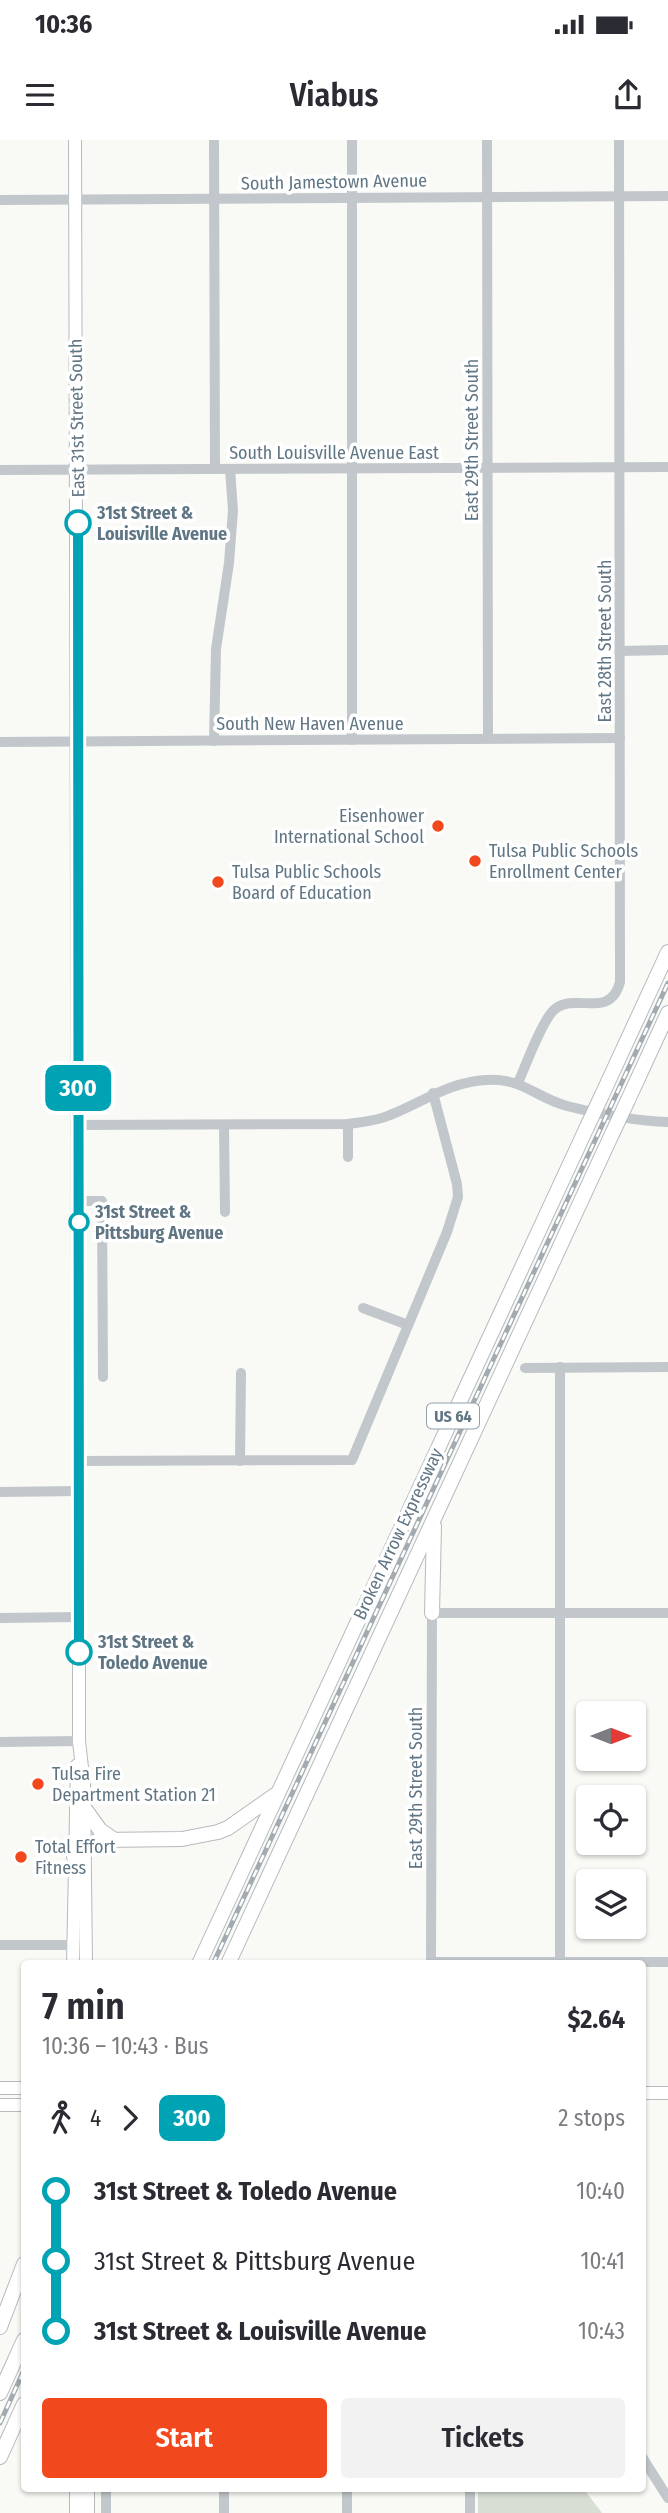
<!DOCTYPE html>
<html lang="en">
<head>
<meta charset="utf-8">
<style>
  :root { --surface:#fff; --page:#f2f2f3; --text:#2b2b33; --muted:#7c7c81; --accent:#f2481d }
  body { margin:0; font-family:"Fira Sans Condensed",sans-serif; background:var(--page); color:var(--text); height:100vh; display:flex; flex-direction:column; font-size:26px; white-space:nowrap }
  * { box-sizing:border-box; margin:0 }
  p { font-size:23px; color:var(--muted) }
  .icon { flex:none; width:38px; height:38px; fill:none; stroke:currentColor; stroke-width:2; stroke-linecap:round; stroke-linejoin:round }
  .map { position:relative; flex:1; overflow:hidden }
  .panel { position:absolute; left:21px; top:1820px; width:625px; height:532px; display:flex; flex-direction:column; background:var(--surface); border-radius:7px; box-shadow:0 2px 5px #0004 }
  .panel>* { flex:none }
  .badge { padding:0 14px; border-radius:10px; font-size:24px; line-height:46px }
  .needle { width:46px; rotate:90deg }
  .controls { position:absolute; left:576px; top:1561px; display:grid; gap:14px }
  .controls a { display:grid; place-items:center; width:70px; height:70px; border-radius:7px; background:var(--surface); box-shadow:0 2px 5px #0004; font-size:35px }
  .map>.badge { position:absolute; translate:-50% -50%; box-shadow:0 0 0 4px #fff }
  .legs { display:flex; align-items:center; gap:10px; height:77px; padding:0 21px; font-size:23px }
  .legs p { margin-inline-start:auto }
  .overview { display:flex; align-items:center; justify-content:space-between; height:119px; padding:0 21px }
  h1 { font-size:38px; font-weight:600; line-height:52px }
  .primary-button { display:flex; gap:14px; margin-top:auto; padding:14px 21px }
  .primary-button a { flex:1; height:80px; border-radius:7px; background:var(--accent); color:#fff; font-size:28px; font-weight:600; line-height:80px; text-align:center }
  .primary-button a+a { background:var(--page); color:var(--text) }
  ul { padding:0 21px; list-style:none }
  li { display:flex; align-items:center; gap:24px; height:70px; font-size:26px }
  li i { display:grid; place-items:center; width:10px; height:100%; margin:0 9px; background:currentColor }
  li i::after { content:''; width:18px; height:18px; margin:-9px; border:5px solid; border-radius:50%; background:var(--surface) }
  li p { margin-inline-start:auto }
  li:first-child i { background:linear-gradient(#0000 50%,currentColor 0) }
  li:last-child i { background:linear-gradient(currentColor 50%,#0000 0) }
  .status { display:flex; justify-content:space-between; align-items:center; height:49px; padding:0 35px; background:var(--surface); direction:ltr }
  .status svg { height:19px; fill:currentColor }
  header { display:flex; justify-content:space-between; align-items:center; height:91px; padding:0 21px; background:var(--surface); font-size:32px; font-weight:600 }
  .map>svg:first-child { display:block }
</style>
</head>
<body>
<div class="status"><b>10:36</b><svg viewBox="0 0 49 12"><path d="M0 12V9h3v3zM5 12V6h3v6zM10 12V3h3v9zM15 12V0h3v12zM26 1h20v11H26zM47 4h2v5h-2z"/></svg></div>
<header><svg class="icon" aria-label="menu" viewBox="0 0 24 24"><path d="M4 6h16M4 12h16M4 18h16"/></svg>Viabus<svg class="icon" aria-label="share" viewBox="0 0 24 24"><path d="M12 15V3M7 8l5-5 5 5M5 13v7h14v-7"/></svg></header>
<div class="map">
<svg width="668" height="2373" viewBox="0 0 668 2373">
  <rect width="100%" height="100%" fill="#f9f9f6"/>
  <path fill="#d9ded5" d="M583,2348l19,25h-124v-24z"/>
  <g fill="none" stroke-linecap="round" stroke-linejoin="round">
    <g stroke="#b5bbbf" stroke-width="14">
      <g id="major">
        <path d="M75,0l4,1508v93l5,44 2,179"/>
        <path d="M73,1824l4,-199"/>
        <path d="M0,1948h24"/>
        <path d="M642,1953h26"/>
        <path d="M0,1965h24"/>
        <path d="M76,2348v25"/>
        <path d="M88,2348v25"/>
      </g>
    </g>
    <g stroke="#b5babe" stroke-width="16">
      <g id="highway">
        <path d="M602,955l66,-143"/>
        <path d="M628,960l40,-87"/>
        <path d="M432,1473l2,-87"/>
        <path d="M85,1669l15,21 13,9"/>
        <path d="M74,1717l11,-12 16,-5 81,-1 36,-7 10,-4 47,-33"/>
        <path d="M199,1824l388,-837"/>
        <path d="M228,1824l384,-830"/>
        <path d="M0,2187l24,-63"/>
        <path d="M0,2253l24,-53"/>
        <path d="M0,2317l24,-53"/>
      </g>
    </g>
    <g stroke="#c2c7cb" stroke-width="10">
      <path d="M214,0l1,329"/>
      <path d="M352,0v600"/>
      <path d="M487,0l1,599"/>
      <path d="M0,60l668,-4"/>
      <path d="M0,330l668,-3"/>
      <path d="M620,511l48,-1"/>
      <path d="M214,601l2,-92 13,-86 4,-53 -3,-41"/>
      <path d="M0,602l620,-4"/>
      <path d="M518,943c7,-16 25,-65 37,-74 21,-17 55,11 65,-27l-1,-842"/>
      <path d="M348,984v33"/>
      <path d="M78,985l270,-1c14,-2 29,-3 42,-9 33,-13 59,-33 96,-35 38,-2 48,17 81,26 32,8 67,15 101,16"/>
      <path d="M224,985l1,87"/>
      <path d="M78,1061h24l1,176"/>
      <path d="M363,1168l45,17"/>
      <path d="M560,1227v597"/>
      <path d="M525,1228l143,-1"/>
      <path d="M79,1321l273,-1 95,-228 11,-35 -1,-13 -24,-91"/>
      <path d="M240,1321l1,-88"/>
      <path d="M0,1352l79,-1"/>
      <path d="M0,1478l78,-1"/>
      <path d="M0,1602l79,-1"/>
      <path d="M0,1805h73"/>
      <path d="M431,1822h237"/>
      <path d="M431,1824l1,-351h236"/>
      <path d="M642,2317l26,41"/>
      <path d="M224,2348v25"/>
      <path d="M347,2348v25"/>
      <path d="M470,2348v25"/>
      <path d="M106,2373v-25"/>
    </g>
    <use href="#major" stroke="#fff" stroke-width="12"/>
    <use href="#highway" stroke="#fff" stroke-width="14"/>
    <g stroke="#a2abb1" stroke-width="5">
      <g id="rail">
        <path d="M213,1824l455,-981"/>
        <path d="M0,2283l24,-53"/>
      </g>
    </g>
    <use href="#rail" stroke="#fff" stroke-width="2.5" stroke-dasharray="8" stroke-linecap="butt"/>
    <g stroke="#b5babe" stroke-width="16" stroke-linecap="butt">
      <g id="highway-bridge">
        <path d="M587,987l15,-32"/>
        <path d="M612,994l16,-34"/>
      </g>
    </g>
    <use href="#highway-bridge" stroke="#fff" stroke-width="14"/>
  </g>
  <g fill="none" stroke-linecap="round" stroke-linejoin="round">
    <g stroke="#fff" stroke-width="16">
      <path id="line-1" d="M78,383l1,1129"/>
    </g>
    <use href="#line-1" stroke="#00a3b4" stroke-width="10"/>
  </g>
  <g fill="#fff" stroke="#00a3b4" stroke-width="3.5">
    <circle cx="78" cy="383" r="12"/>
    <circle cx="79" cy="1082" r="9"/>
    <circle cx="79" cy="1512" r="12"/>
  </g>
  <g fill="#f2481d" stroke="#fff" stroke-width="2.5">
    <circle cx="438" cy="686" r="7"/>
    <circle cx="475" cy="721" r="7"/>
    <circle cx="218" cy="742" r="7"/>
    <circle cx="38" cy="1644" r="7"/>
    <circle cx="21" cy="1717" r="7"/>
  </g>
  <g text-anchor="middle" stroke-width="7" stroke-linejoin="round" paint-order="stroke">
    <rect fill="#fff" stroke="#909fa9" stroke-width="2" x="427" y="1263.5" width="52" height="25" rx="5"/>
    <g font-size="16" font-weight="bold" fill="#617684">
      <text x="453" y="1282">US 64</text>
    </g>
    <g font-size="18" fill="#617684" stroke="#fff">
      <text transform="translate(334 42) rotate(-1)" y="6">South Jamestown Avenue</text>
      <text transform="translate(77 278) rotate(-91)" y="6">East 31st Street South</text>
      <text transform="translate(472 300) rotate(-90)" y="6">East 29th Street South</text>
      <text x="334" y="319">South Louisville Avenue East</text>
      <text transform="translate(605 501) rotate(-90)" y="6">East 28th Street South</text>
      <text x="310" y="590">South New Haven Avenue</text>
      <text transform="translate(398 1394) rotate(-65)" y="6">Broken Arrow Expressway</text>
      <text transform="translate(416 1648) rotate(-90)" y="6">East 29th Street South</text>
    </g>
    <g font-size="18" font-weight="bold" fill="#617684" stroke="#fff" text-anchor="start">
      <text x="97" y="379">31st Street &amp;<tspan x="97" dy="21">Louisville Avenue</tspan></text>
      <text x="95" y="1078">31st Street &amp;<tspan x="95" dy="21">Pittsburg Avenue</tspan></text>
      <text x="98" y="1508">31st Street &amp;<tspan x="98" dy="21">Toledo Avenue</tspan></text>
    </g>
    <g font-size="18" fill="#617684" stroke="#fff" text-anchor="start">
      <text x="424" y="682" text-anchor="end">Eisenhower<tspan x="424" dy="21">International School</tspan></text>
      <text x="489" y="717">Tulsa Public Schools<tspan x="489" dy="21">Enrollment Center</tspan></text>
      <text x="232" y="738">Tulsa Public Schools<tspan x="232" dy="21">Board of Education</tspan></text>
      <text x="52" y="1640">Tulsa Fire<tspan x="52" dy="21">Department Station 21</tspan></text>
      <text x="35" y="1713">Total Effort<tspan x="35" dy="21">Fitness</tspan></text>
    </g>
  </g>
</svg>
<div class="controls">
<a><svg class="needle" viewBox="-14 -14 28 28"><path d="M0-13l5 13h-10z" fill="#e53935"/><path d="M0 13l5-13h-10z" fill="#7c7c81"/></svg></a>
<a><svg class="icon" aria-label="locate" viewBox="0 0 24 24"><circle cx="12" cy="12" r="6"/><path d="M12 2v4M12 18v4M2 12h4M18 12h4"/></svg></a>
<a><svg class="icon" aria-label="layers" viewBox="0 0 24 24"><path d="M12 4l9 5-9 5-9-5zM3 14l9 5 9-5"/></svg></a>
</div>
<b class="badge" style="left:78px;top:948px;background:#00a3b4;color:#fff">300</b>
<section class="panel">
<div class="overview"><div><h1>7 min</h1><p>10:36 – 10:43 · Bus</p></div><b>$2.64</b></div>
<div class="legs"><svg class="icon" aria-label="walk" viewBox="0 0 24 24"><circle cx="13" cy="4" r="2"/><path d="M13 8l-2 6 4 7M11 14l-3 7M7 12l3-4h3l4 4"/></svg>4<svg class="icon" aria-label="forward" viewBox="0 0 24 24"><path d="M9 5l7 7-7 7"/></svg><b class="badge" style="background:#00a3b4;color:#fff">300</b><p>2 stops</p></div>
<ul>
<li><i style="color:#00a3b4"></i><b>31st Street &amp; Toledo Avenue</b><p>10:40</p></li>
<li><i style="color:#00a3b4"></i><span>31st Street &amp; Pittsburg Avenue</span><p>10:41</p></li>
<li><i style="color:#00a3b4"></i><b>31st Street &amp; Louisville Avenue</b><p>10:43</p></li>
</ul>
<div class="primary-button"><a>Start</a><a>Tickets</a></div>
</section>
</div>
</body>
</html>
